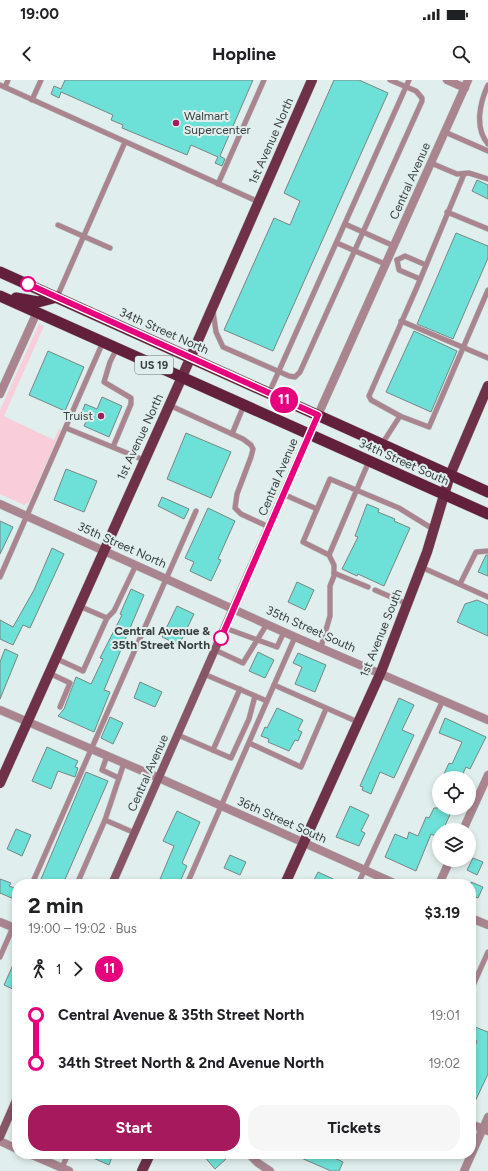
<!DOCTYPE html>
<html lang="en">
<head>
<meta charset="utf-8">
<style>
  :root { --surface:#fff; --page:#f6f6f6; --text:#202124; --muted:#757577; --accent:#a61a5d }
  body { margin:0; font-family:Figtree,sans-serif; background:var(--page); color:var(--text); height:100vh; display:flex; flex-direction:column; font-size:15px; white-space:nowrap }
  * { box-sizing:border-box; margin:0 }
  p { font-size:13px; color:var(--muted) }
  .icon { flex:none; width:22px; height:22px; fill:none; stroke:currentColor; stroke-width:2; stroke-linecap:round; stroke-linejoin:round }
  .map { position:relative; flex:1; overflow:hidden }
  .side { position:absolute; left:12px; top:799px; width:464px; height:280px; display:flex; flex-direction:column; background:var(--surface); border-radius:16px; box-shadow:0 2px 6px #0003 }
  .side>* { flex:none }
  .badge { padding:0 8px; border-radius:13px; font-size:14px; line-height:26px }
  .tools { position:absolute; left:432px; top:691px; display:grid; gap:8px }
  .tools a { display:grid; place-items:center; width:44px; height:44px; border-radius:50%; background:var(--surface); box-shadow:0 2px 6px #0003; font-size:20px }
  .map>.badge { position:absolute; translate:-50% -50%; box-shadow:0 0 0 2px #fff }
  .legs { display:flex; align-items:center; gap:6px; height:44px; padding:0 16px; font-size:13px }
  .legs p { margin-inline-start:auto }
  .headline { display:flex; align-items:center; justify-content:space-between; height:68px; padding:0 16px }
  h1 { font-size:22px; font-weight:700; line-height:30px }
  .cta { display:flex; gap:8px; margin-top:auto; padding:8px 16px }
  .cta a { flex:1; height:46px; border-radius:16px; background:var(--accent); color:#fff; font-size:16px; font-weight:700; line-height:46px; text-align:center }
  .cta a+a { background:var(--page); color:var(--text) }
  ul { padding:0 16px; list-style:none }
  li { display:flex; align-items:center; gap:14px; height:48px; font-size:15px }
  li i { display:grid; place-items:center; width:6px; height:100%; margin:0 5px; background:currentColor }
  li i::after { content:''; width:10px; height:10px; margin:-5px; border:3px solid; border-radius:50%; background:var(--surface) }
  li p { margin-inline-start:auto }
  li:first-child i { background:linear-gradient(#0000 50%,currentColor 0) }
  li:last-child i { background:linear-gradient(currentColor 50%,#0000 0) }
  .status { display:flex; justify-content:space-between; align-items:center; height:28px; padding:0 20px; background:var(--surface); direction:ltr }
  .status svg { height:11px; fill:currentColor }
  header { display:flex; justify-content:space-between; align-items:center; height:52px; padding:0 16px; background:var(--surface); font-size:18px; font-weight:700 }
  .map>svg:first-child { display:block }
</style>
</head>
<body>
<div class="status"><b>19:00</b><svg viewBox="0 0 49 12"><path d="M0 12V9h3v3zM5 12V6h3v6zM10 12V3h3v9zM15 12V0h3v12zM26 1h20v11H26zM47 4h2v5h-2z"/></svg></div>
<header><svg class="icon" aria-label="back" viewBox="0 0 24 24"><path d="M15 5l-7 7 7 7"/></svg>Hopline<svg class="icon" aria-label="search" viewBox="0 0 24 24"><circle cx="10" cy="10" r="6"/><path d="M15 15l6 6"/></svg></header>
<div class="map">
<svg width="488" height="1091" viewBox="0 0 488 1091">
  <rect width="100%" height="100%" fill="#e0efed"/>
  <path fill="#f9cdda" d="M39,244l5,2 -40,90 50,24 5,-11 2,1 -32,72 -5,3 -24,-11v-84z"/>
  <g fill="#6de1d7" stroke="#788684">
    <path d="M65,0h188l-33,76 5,3 -3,7 -7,-3 3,-6 -27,-12 -4,10 -65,-27 1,-3 -12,-5 2,-5 -52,-23 -2,6 -8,-4 3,-8 7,3z"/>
    <path d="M334,0h25l29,13 -115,258 -49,-21 50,-112 16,7 10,-24 -16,-8z"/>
    <path d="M477,100l11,5v14l-16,-8z"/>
    <path d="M456,153l32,13v12l-35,81 -36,-15z"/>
    <path d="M414,251l43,20 -26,61 -45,-20z"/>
    <path d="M48,271l36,16 -19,44 -36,-16z"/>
    <path d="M102,317l20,9 -13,31 -25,-11 4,-8 -7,-3 4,-11 12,5z"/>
    <path d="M186,353l45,19 -20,46 -44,-19z"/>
    <path d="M66,389l31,12 -13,31 -30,-12z"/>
    <path d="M162,417l27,12 -5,10 -26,-13z"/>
    <path d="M367,424l12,5 -1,3 17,7 -1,2 16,7 -26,58 -26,-12 -1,2 -15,-7 16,-32 -3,-1z"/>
    <path d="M208,428l27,13 -17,38 3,1 -10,21 -21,-10 4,-9 -9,-4z"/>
    <path d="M0,441l13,6 -13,27z"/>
    <path d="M52,468l12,6 -34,74 -7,-3 -10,20 -13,-6v-19l13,7 21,-37z"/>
    <path d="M486,475h2v21l-10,-4z"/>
    <path d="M297,502l17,8 -9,20 -17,-8z"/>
    <path d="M131,509l13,6 -40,95 6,2 -16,40 -36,-16 6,-7 12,-32 15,7 12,-25 -3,-1 22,-43 -2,-1z"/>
    <path d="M477,520l11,5v31l-31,-14 8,-18z"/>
    <path d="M177,526l17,8 -15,31 -17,-8z"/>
    <path d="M5,569l13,6 -18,44v-37z"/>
    <path d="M258,572l16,8 -9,18 -16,-7z"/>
    <path d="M298,573l28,12 -11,27 -20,-8 7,-17 -9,-4z"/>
    <path d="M140,602l22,10 -7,15 -21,-9z"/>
    <path d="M399,618l15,7 -12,25 12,5 -20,43 -14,-6 -9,22 -9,-4 1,-3 -3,-1z"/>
    <path d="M277,628l26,12 -5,10 4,2 -4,9 -3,-1 -6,11 -21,-9 1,-3 -8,-3 4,-9 2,1z"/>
    <path d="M110,637l13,6 -10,21 -12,-6z"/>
    <path d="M445,638l41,19 -16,32 -4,-2 -5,11h-9l-8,-4 5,-11 3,1 10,-22 -23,-9z"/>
    <path d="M47,667l31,14 -3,6 3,1 -3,9 -17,-6 -7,18 -19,-8z"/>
    <path d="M86,692l22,9 -45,103h-24z"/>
    <path d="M350,726l19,9 -8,16 4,2 -6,13 -23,-9z"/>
    <path d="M434,728h19l-10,22h-4v8l-8,-4 -15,37 -31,-14 10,-23 12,5 2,-7 9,4 8,-19 3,1z"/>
    <path d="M177,731l23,11 -18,41 5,3 -8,18h-21l16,-38 -11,-5z"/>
    <path d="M16,749l15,6 -9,21 -15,-7z"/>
    <path d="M230,775l16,7 -6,13 -16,-7z"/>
    <path d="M473,778l10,4 -6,13 -10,-5z"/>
    <path d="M318,792l26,12h-32z"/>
    <path d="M0,799l11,4 -2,3 8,3 -3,10 -14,-6z"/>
    <path d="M471,802l12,5 -5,11 -7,-3z"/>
    <path d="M17,876v35l-13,-6z"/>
    <path d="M475,947l13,5v42l-17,36v-55l6,-14 -6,-2v-3z"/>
    <path d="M84,1074h29l-4,11z"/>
    <path d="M202,1074h19l5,5 -11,10z"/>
    <path d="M292,1074h34l17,8 -4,9h-8z"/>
  </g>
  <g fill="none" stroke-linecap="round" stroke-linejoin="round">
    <g stroke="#beccca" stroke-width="6">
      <g id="service">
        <path d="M0,5l259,117"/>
        <path d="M488,5c-8,17 -14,43 0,59"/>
        <path d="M5,7l3,-7"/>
        <path d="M32,20l9,-20"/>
        <path d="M445,52l43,19"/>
        <path d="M431,83l26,11 12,-1 19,6"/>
        <path d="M464,94l-47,113 -48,109 2,4 29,16 29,11 59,-137"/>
        <path d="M218,104l46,-104"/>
        <path d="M447,132l41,17"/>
        <path d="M345,144l49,22"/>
        <path d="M58,145l52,23"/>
        <path d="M337,163l48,21"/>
        <path d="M397,180l2,10 21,9"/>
        <path d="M397,180l8,-4 21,9"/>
        <path d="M57,217l68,-155"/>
        <path d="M213,231l3,21 7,15 66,29 6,1 5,-5 122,-271v-3l-6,-7 -26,-11"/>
        <path d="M401,241l87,37"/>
        <path d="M269,313l140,-313"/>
        <path d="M169,325l74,34 8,6 2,4 -2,8 -14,37 -2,14 6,6 28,13"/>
        <path d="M66,348l78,32"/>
        <path d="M232,354l12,-29"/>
        <path d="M382,364l18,-28"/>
        <path d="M113,367l18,-43v-6l-27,-16 6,-20 7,-14"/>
        <path d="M283,414l34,15 -14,33 26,13 5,10v11l-4,10v30l-9,31"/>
        <path d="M317,429l13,-30 69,29 34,21"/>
        <path d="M329,475l40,-94"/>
        <path d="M421,487l67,30"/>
        <path d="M334,493l34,14"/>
        <path d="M0,497l103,-235"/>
        <path d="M460,504l16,-32 12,-1"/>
        <path d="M375,510l32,14"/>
        <path d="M79,526l28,12"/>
        <path d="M225,548l52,19 7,-15"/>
        <path d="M215,570l28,13 24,-39"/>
        <path d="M55,578l28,13 24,-53 7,-7 22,-46"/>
        <path d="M49,593l21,10 -10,24"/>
        <path d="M204,594l63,27"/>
        <path d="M274,605l84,37"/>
        <path d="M178,655l53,23 18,-39 6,-23"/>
        <path d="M249,663l52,24 25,-58"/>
        <path d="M213,670l27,-61"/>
        <path d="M107,676l-5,14 17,8"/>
        <path d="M124,683l-19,57 30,13"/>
        <path d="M32,804l164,-373"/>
        <path d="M77,804l28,-64"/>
        <path d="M187,804l108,-247"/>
        <path d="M358,804l85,-184"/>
        <path d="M0,877l17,-39"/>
        <path d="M471,910l17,-38"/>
        <path d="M61,1090l7,-16"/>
      </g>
    </g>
    <g stroke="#beccca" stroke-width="9">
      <g id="minor">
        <path d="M447,0l18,8"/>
        <path d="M0,314l37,-82"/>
        <path d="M0,424l295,133 193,83"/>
        <path d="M0,630l159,68 237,106"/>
        <path d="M463,750l25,-55"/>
        <path d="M439,804l11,-24"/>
        <path d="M471,838l17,7"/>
        <path d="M0,1061l17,8"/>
        <path d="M30,1074l39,17"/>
        <path d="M249,1074l9,9 12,8"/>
        <path d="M464,1091l24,-54"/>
      </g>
    </g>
    <g stroke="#beccca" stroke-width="9">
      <g id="tertiary">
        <path d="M318,335l150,-335"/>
        <path d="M0,842l17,7"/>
        <path d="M471,1044l17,7"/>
      </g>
    </g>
    <g stroke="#beccca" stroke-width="9">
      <g id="secondary">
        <path d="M112,804l206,-469"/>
        <path d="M0,1057l17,-39"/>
      </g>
    </g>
    <g stroke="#beccca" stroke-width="11">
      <g id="primary">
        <path d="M0,703l182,-406 130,-297"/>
        <path d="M285,804l96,-212 46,-120 23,-77 38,-89"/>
        <path d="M142,1091l8,-17"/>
      </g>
    </g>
    <g stroke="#beccca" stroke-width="12">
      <g id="trunk">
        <path d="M0,192l488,220"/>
        <path d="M0,216l488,218"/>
        <path d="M16,218l22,4 19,-5"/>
      </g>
    </g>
    <use href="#service" stroke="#aa8590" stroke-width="5"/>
    <use href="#minor" stroke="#aa8590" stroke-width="8"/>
    <use href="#tertiary" stroke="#aa8590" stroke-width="8"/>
    <use href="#secondary" stroke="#856" stroke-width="8"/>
    <use href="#primary" stroke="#6e3148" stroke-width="10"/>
    <use href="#trunk" stroke="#62203c" stroke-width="11"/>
  </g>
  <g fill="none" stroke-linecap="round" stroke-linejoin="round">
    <g stroke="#fff" stroke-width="9">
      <path id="line-1" d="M28,204l290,131 -97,223"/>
    </g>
    <use href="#line-1" stroke="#e6007e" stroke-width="6"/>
  </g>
  <g fill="#a61a5d" stroke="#e0efed" stroke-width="1.5">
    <circle cx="176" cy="43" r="4"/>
    <circle cx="101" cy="336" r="4"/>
  </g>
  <g fill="#fff" stroke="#e6007e" stroke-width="2">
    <circle cx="28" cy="204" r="7"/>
    <circle cx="221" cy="558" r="7"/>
  </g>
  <g text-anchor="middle" stroke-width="4" stroke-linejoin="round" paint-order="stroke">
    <rect fill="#e0efed" stroke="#6a7372" stroke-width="1" x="135" y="276" width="38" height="18" rx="3"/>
    <g font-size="11" font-weight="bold" fill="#383e3d">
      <text x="154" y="289">US 19</text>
    </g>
    <g font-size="12" fill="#383e3d" stroke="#e0efed" text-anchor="start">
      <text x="184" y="40">Walmart<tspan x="184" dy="14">Supercenter</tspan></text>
      <text x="93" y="340" text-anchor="end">Truist</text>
    </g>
    <g font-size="12" fill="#383e3d" stroke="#e0efed">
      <text transform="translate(271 61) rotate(-66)" y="4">1st Avenue North</text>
      <text transform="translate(410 101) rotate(-66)" y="4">Central Avenue</text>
      <text transform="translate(164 251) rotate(24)" y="4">34th Street North</text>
      <text transform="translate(140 357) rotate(-65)" y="4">1st Avenue North</text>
      <text transform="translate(404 382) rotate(24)" y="4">34th Street South</text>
      <text transform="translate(278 397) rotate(-67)" y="4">Central Avenue</text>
      <text transform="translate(122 465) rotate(24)" y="4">35th Street North</text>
      <text transform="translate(311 549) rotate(24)" y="4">35th Street South</text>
      <text transform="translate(381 553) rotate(-68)" y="4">1st Avenue South</text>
      <text transform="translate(148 693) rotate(-66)" y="4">Central Avenue</text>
      <text transform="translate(282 740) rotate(24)" y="4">36th Street South</text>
    </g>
    <g font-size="12" font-weight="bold" fill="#383e3d" stroke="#e0efed" text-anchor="end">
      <text x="210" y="555">Central Avenue &amp;<tspan x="210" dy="14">35th Street North</tspan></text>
    </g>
  </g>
</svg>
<div class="tools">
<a><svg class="icon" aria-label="locate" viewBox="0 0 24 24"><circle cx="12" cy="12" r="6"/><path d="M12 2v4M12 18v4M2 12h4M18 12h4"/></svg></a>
<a><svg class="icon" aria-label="layers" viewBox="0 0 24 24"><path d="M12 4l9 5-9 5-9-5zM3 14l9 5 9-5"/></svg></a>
</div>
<b class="badge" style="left:284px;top:320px;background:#e6007e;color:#fff">11</b>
<section class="side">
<div class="headline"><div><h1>2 min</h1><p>19:00 – 19:02 · Bus</p></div><b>$3.19</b></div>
<div class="legs"><svg class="icon" aria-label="walk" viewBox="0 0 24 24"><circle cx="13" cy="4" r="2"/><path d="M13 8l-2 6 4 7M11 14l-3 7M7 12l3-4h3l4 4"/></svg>1<svg class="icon" aria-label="forward" viewBox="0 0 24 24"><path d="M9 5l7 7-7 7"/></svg><b class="badge" style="background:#e6007e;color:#fff">11</b></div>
<ul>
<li><i style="color:#e6007e"></i><b>Central Avenue &amp; 35th Street North</b><p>19:01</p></li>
<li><i style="color:#e6007e"></i><b>34th Street North &amp; 2nd Avenue North</b><p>19:02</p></li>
</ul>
<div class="cta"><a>Start</a><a>Tickets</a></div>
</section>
</div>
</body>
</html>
